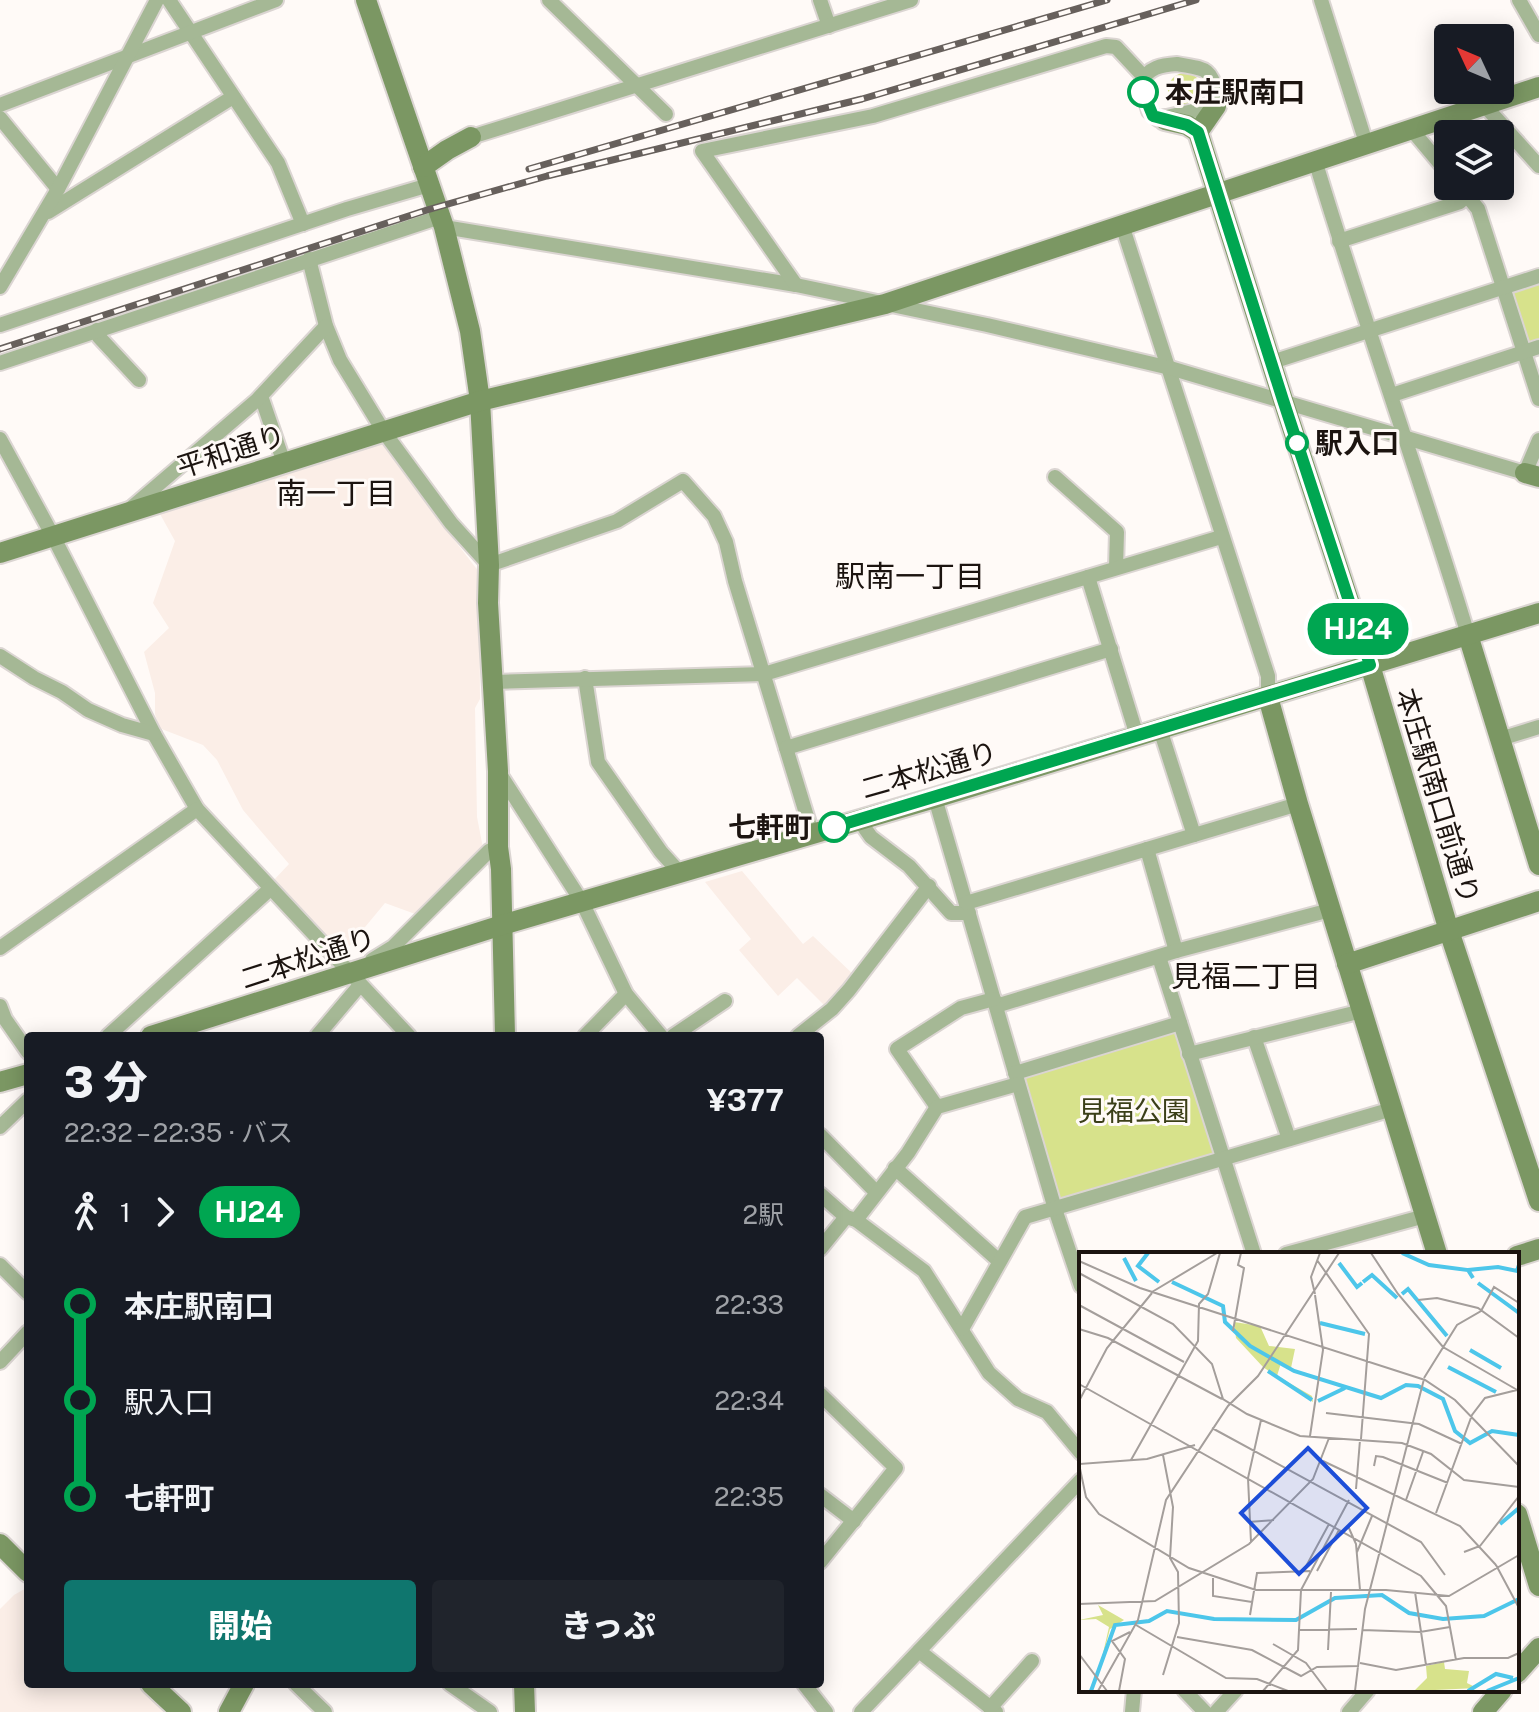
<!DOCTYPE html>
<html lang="ja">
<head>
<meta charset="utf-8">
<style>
  :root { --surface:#171b24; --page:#20242c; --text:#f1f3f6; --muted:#9ea1a6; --accent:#0f766e }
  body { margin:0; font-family:"Public Sans","Noto Sans JP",sans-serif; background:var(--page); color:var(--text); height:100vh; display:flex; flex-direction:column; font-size:30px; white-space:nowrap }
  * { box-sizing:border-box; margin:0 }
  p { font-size:26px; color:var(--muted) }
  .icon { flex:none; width:44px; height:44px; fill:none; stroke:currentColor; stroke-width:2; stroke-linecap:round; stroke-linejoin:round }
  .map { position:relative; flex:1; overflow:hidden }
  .details { position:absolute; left:24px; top:1032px; width:800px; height:656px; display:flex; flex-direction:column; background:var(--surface); border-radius:8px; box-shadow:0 4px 20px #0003 }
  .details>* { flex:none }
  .badge { padding:0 16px; border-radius:26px; font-size:28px; line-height:52px }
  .needle { width:52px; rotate:314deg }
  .controls { position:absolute; left:1434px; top:24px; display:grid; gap:16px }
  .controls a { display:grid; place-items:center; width:80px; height:80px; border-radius:8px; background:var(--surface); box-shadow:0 4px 20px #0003; font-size:40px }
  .map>.badge { position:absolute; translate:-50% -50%; box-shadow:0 0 0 4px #fff }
  .legs { display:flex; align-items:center; gap:12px; height:88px; padding:0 40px; font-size:26px }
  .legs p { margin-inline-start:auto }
  .summary { display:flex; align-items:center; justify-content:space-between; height:136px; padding:0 40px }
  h1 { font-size:44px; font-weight:800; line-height:60px }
  .primary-button { display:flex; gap:16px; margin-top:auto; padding:16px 40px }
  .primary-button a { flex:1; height:92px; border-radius:8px; background:var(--accent); color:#fff; font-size:32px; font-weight:800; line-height:92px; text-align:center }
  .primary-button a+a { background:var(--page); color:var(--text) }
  ul { padding:0 40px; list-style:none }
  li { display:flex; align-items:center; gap:28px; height:96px; font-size:30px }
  li i { display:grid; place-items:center; width:12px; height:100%; margin:0 10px; background:currentColor }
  li i::after { content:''; width:20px; height:20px; margin:-10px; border:6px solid; border-radius:50%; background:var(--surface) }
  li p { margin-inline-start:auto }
  li:first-child i { background:linear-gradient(#0000 50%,currentColor 0) }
  li:last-child i { background:linear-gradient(currentColor 50%,#0000 0) }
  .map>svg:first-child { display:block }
</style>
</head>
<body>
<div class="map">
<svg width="1539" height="1712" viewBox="0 0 1539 1712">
  <rect width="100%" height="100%" fill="#fffaf7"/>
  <g fill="#fbeee7">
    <path d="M386,442l46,69 47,61 1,127 -5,9 2,109 6,31 -65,67 -33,-12 -44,53 -69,-74 17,-18 -46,-54 -26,-50 -14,-15 -44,-17 -4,-14v-21l-11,-41 25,-24 -16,-25 22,-62 -15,-27z"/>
    <path d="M742,871l61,73 10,-8 43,41 -29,31 -30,-30 -19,18 -39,-46 12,-11 -46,-57z"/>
    <path d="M28,1587v97h111l31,28h-170v-103l14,-14z"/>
  </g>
  <g fill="#d7e28b">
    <circle cx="1185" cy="90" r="17"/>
    <path d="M1539,282v62h-12l-16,-50 2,-3z"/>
    <path d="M1180,1023l43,135 -168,51 -40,-136z"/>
  </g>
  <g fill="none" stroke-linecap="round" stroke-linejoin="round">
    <g stroke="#dbd5d2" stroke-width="18">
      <g id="street">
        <path d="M169,0l109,163 25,61"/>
        <path d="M549,0l117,114"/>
        <path d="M820,0l9,26"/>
        <path d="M1321,0l45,143"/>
        <path d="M1519,0l20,35"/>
        <path d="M1177,64c27,5 33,2 41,31l-7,8 -18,8 -35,8 -9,-8 -8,-28c7,-16 21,-18 36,-19z"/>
        <path d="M0,105l276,-105"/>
        <path d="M1485,106l54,60"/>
        <path d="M0,118l58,71"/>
        <path d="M1411,129l37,44"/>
        <path d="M471,137l440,-137"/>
        <path d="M1315,160c48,160 105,316 153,475"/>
        <path d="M1459,186l19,23 61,190"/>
        <path d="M48,212l185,-115"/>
        <path d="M1122,225l146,451v21"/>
        <path d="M444,227l352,58 191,40 183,43 355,105 14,-33"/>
        <path d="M1339,241l121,-39 6,-7"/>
        <path d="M309,259l17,67 14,34 44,72 67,91 38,42 128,-44 66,-40 31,35 12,26 9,39 77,252"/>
        <path d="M796,285l-94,-134 171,-35 233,-70 10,1 28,30"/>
        <path d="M0,287l58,-98 99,-189"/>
        <path d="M0,325l347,-116 82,-24"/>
        <path d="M97,330l2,7 40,43"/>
        <path d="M1272,362l267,-86"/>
        <path d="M0,363l440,-146"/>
        <path d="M1392,395l147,-48"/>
        <path d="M261,396l23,67"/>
        <path d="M0,439l54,99 100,196 43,75 212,227"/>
        <path d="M1055,477l62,55 -1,36"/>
        <path d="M131,508l126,-108 69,-74"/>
        <path d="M1088,577l49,159"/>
        <path d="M0,656l34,22 28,14 26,18 34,15 32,9"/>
        <path d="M585,678l13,84 63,90 20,22"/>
        <path d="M493,682l271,-8 457,-137"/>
        <path d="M1160,729l34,106"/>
        <path d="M1500,739l39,-12"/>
        <path d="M786,748l325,-99"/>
        <path d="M498,771l84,131 44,92 35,42"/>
        <path d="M935,798l120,411 26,77"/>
        <path d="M859,820l12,17 38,29 42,47h18"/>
        <path d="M1147,849l29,102"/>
        <path d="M966,903l332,-99"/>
        <path d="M0,948l197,-139"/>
        <path d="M1159,957l95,297"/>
        <path d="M372,960l21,-13 96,-96 9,-4"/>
        <path d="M0,1006l5,13 23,33"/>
        <path d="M996,1006l180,-55 154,-41"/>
        <path d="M108,1036l162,-147"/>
        <path d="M317,1036l43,-51"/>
        <path d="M585,1036l41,-42"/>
        <path d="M673,1036l52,-35"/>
        <path d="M798,1036l34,-27 17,-19 80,-104"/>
        <path d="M1254,1037l35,102"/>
        <path d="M1189,1054l173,-43"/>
        <path d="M1015,1073l165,-50"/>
        <path d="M937,1107l-40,-58 64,-41 33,-9"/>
        <path d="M0,1127l28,-27"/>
        <path d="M820,1135l56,57"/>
        <path d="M895,1168l104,93"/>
        <path d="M820,1194l26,23 10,3 68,51 65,102 29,26 29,13 34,41"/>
        <path d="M856,1220l52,-67 29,-46 81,-23"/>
        <path d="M820,1249l26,-32"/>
        <path d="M1286,1254l139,-38"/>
        <path d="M0,1265l28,28"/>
        <path d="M962,1329l63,-112 367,-108"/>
        <path d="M0,1362l28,-30"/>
        <path d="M820,1394l76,74 -76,94"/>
        <path d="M820,1495l34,26"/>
        <path d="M919,1651l77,61"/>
        <path d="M296,1684l29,28"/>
        <path d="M450,1684l40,28"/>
        <path d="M804,1684l22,28"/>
        <path d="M1184,1690l21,22"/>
        <path d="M990,1708l42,-47"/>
        <path d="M861,1712l220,-232"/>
        <path d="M1132,1712l2,-22"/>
        <path d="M1216,1712l20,-22"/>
        <path d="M1349,1712l19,-22"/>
      </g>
    </g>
    <g stroke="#dbd5d2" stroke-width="24">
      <g id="secondary">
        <path d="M366,0l78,227 26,104 10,70 9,164 -1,38 10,168v76l3,22 4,167"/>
        <path d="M1165,120l22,5 11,7"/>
        <path d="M1198,132l85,268 87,265 79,266 90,270"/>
        <path d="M1198,132l18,-26 2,-11"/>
        <path d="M423,167l24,-17 24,-13"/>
        <path d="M1525,473l14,4"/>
        <path d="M0,553l480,-152 405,-97 654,-217"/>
        <path d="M1468,635l71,230"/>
        <path d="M1268,697l30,107 139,450"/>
        <path d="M1347,964l192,-63"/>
        <path d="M151,1036l351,-111 433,-127 604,-185"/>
        <path d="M0,1082l28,-8"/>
        <path d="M1517,1256l22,-7"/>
        <path d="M1517,1514l22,72"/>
        <path d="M0,1544l28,28"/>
        <path d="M1517,1673l22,-25"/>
        <path d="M151,1684l30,28"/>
        <path d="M524,1684l1,28"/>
        <path d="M229,1712l15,-28"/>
        <path d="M1483,1712l19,-22"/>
      </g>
    </g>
    <use href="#street" stroke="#a5b895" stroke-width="14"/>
    <use href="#secondary" stroke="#7b9763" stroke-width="20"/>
    <g stroke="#67605c" stroke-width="7">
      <g id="rail">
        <path d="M529,169l578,-169"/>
        <path d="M0,349l427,-139 120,-34 315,-77 334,-99"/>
      </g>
    </g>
    <use href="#rail" stroke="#fffaf7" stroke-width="4" stroke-dasharray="12" stroke-linecap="butt"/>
  </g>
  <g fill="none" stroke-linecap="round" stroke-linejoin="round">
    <g stroke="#fff" stroke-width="18">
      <path id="line-1" d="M834,827l536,-162 -87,-265 -85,-268 -11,-7 -34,-9 -10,-24"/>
    </g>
    <use href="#line-1" stroke="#00a651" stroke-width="12"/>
  </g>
  <g fill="#fff" stroke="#00a651" stroke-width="4">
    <circle cx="1143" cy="92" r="14"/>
    <circle cx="1297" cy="443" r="10"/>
    <circle cx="834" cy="827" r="14"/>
  </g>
  <g text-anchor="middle" stroke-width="6" stroke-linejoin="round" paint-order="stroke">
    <g font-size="28" font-weight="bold" fill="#1c1410" stroke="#fffaf7" text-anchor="start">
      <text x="1165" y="102">本庄駅南口</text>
      <text x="1315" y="453">駅入口</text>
      <text x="812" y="837" text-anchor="end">七軒町</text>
    </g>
    <g font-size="28" fill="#1c1410" stroke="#fffaf7">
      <text transform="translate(231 451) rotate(-18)" y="10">平和通り</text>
      <text transform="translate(929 770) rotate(-16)" y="10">二本松通り</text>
      <text transform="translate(1438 796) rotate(73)" y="10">本庄駅南口前通り</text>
      <text transform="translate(308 958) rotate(-18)" y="10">二本松通り</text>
    </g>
    <g font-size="28" fill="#3b3f18" stroke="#fffaf7">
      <text x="1134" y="1121">見福公園</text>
    </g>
    <g font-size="30" fill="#1c1410" stroke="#fffaf7">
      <text x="336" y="504">南一丁目</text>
      <text x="910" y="587">駅南一丁目</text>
      <text x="1246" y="987">見福二丁目</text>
    </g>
  </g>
  <g transform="translate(1079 1252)">
    <rect width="440" height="440" fill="#fffaf7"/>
    <path d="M155,70l26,4 9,20 26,3 -4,19 -10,-5 -4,13 35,20 1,6 -50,-35 -27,-29zM19,353l26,15 -14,9 -11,42 10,-44 -13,-8 -17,1 24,-5zM365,410l1,7 24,2 -2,12 10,5 -63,3 13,-13 -1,-12z" fill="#d7e28b"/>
    <path fill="none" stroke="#4dc6ea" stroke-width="4" d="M69,1l-10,13 21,16M323,1l27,12 39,5 5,8M45,6l12,23M260,11l18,24 5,-4M389,18l30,-3 19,4 2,-6M93,30l51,24 2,16 25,24 44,25 87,27 25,-13 12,1 25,13 12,32 15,12 22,-12 27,4M284,30l9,-7 25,23M399,31l41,30M323,42l6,-5 39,47M241,71l45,11M391,98l31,18M369,115l48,25M189,119l44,29M239,149l27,-13M421,272l19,-16M12,439l24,-66 34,-4 18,-10 47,8 82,1 39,-22 47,-3 27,18 34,6 41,-3 35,-17M389,439l28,-17 17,4M408,439l32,-13"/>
    <path fill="none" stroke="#a49e9b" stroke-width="2" d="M292,1l27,41 45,53 76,44M238,8l52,74 -8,105M0,9l61,27 285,92 30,20 64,66M0,21l94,51 39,40 11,35 24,15 53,22 102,7 29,11 33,26 55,7M73,40l65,-39M236,42l-4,-17 9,-24M339,48l19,-2 41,10 41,30M0,53l105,57M0,77l29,9 114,61M154,79l11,-63 -6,-3 3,-12M345,126l33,-53 24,-14 13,-24 25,16M0,132l342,192 25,30 10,54M0,149l28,-53 45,-55M247,161l93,11 43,20M133,176l209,114 24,33M231,184l13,-86 -8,-55M84,203l10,52 -3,51 8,14 1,51 -16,52M0,205l1,7 67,-5 48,-14M52,208l67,-119 1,-37 9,-10 12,-41M244,209l137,65 36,39M0,212l7,33 13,17 90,54 67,22h130l63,6 70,-41M295,214l2,-10 7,1 65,26M277,237l4,-49M327,248l17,-48M357,261l36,-98 13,-17 32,-8M169,270l26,-2M269,274l8,18 4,46M172,290l-3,-64 13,-58M278,300l15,-36M385,300l16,-6 39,-50M417,313l23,43M225,318l25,-46M238,319l22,-41M134,326v18l39,6M336,340l11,73M0,352l76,-3 94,-57 64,-65 16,-41M171,363l7,-42 53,-2M57,373l90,53 31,1 31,12M221,378l57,-1M283,378l58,2 30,-5M98,385l75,13 49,26 16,-9 42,-1M194,392l33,19 21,28M249,398l3,-58M0,402l28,37M281,411l36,7 68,-12h44l11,-5M19,439l40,-71 28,-120 62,-94 30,-30 81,-123M40,439l6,-32 -13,-18 18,-9M184,439l35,-41 3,-60 48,-90M276,439l10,-82 59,-230"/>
    <path fill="#1d4ed8" fill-opacity="0.15" stroke="#1d4ed8" stroke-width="4" d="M229,196l59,60 -68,66 -58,-61z"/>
    <rect width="440" height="440" fill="none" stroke="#1c1410" stroke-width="4"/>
  </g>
</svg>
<div class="controls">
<a><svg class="needle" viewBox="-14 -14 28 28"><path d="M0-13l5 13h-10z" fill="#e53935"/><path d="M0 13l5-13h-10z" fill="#9ea1a6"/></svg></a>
<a><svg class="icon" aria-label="layers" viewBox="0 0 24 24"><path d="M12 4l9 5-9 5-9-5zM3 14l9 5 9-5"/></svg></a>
</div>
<b class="badge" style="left:1358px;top:629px;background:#00a651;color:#fff">HJ24</b>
<section class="details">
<div class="summary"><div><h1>3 分</h1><p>22:32 – 22:35 · バス</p></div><b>¥377</b></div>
<div class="legs"><svg class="icon" aria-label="walk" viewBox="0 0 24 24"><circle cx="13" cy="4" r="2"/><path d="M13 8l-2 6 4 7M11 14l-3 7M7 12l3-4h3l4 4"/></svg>1<svg class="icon" aria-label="forward" viewBox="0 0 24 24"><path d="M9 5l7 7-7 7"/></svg><b class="badge" style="background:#00a651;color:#fff">HJ24</b><p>2駅</p></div>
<ul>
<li><i style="color:#00a651"></i><b>本庄駅南口</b><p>22:33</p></li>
<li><i style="color:#00a651"></i><span>駅入口</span><p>22:34</p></li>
<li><i style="color:#00a651"></i><b>七軒町</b><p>22:35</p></li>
</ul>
<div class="primary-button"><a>開始</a><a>きっぷ</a></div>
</section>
</div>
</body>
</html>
